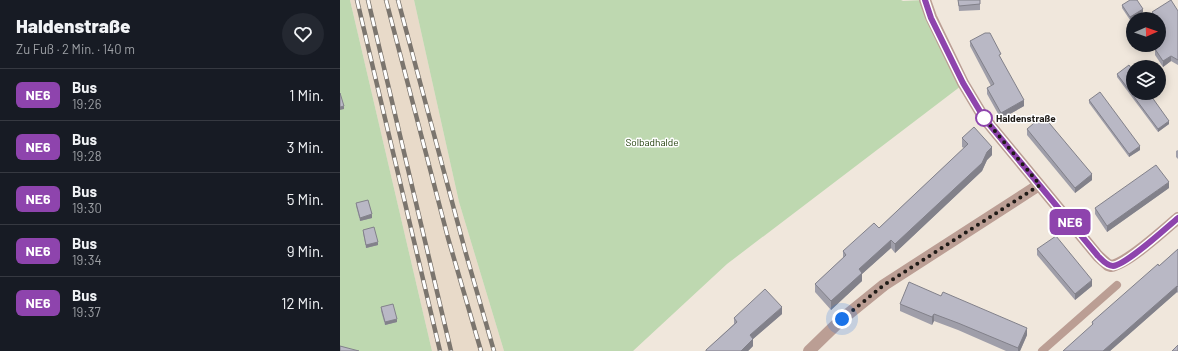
<!DOCTYPE html>
<html lang="de">
<head>
<meta charset="utf-8">
<style>
  :root { --surface:#171b24; --page:#242831; --text:#f1f3f6; --muted:#9ea1a6; --line:#363941 }
  body { margin:0; font-family:Barlow,sans-serif; background:var(--page); color:var(--text); height:100vh; display:flex; flex-direction:column; font-size:15px; white-space:nowrap }
  * { box-sizing:border-box; margin:0 }
  p { font-size:13px; color:var(--muted) }
  .icon { flex:none; width:22px; height:22px; fill:none; stroke:currentColor; stroke-width:2; stroke-linecap:round; stroke-linejoin:round }
  .map { position:relative; flex:1; overflow:hidden }
  .details { display:flex; flex-direction:column; background:var(--surface); width:340px }
  .details>* { flex:none }
  .badge { padding:0 8px; border-radius:6px; font-size:14px; line-height:26px }
  .needle { width:26px; rotate:88deg }
  .controls { position:absolute; left:786px; top:12px; display:grid; gap:8px }
  .controls a { display:grid; place-items:center; width:40px; height:40px; border-radius:50%; background:var(--surface); box-shadow:0 2px 10px #0003; font-size:20px }
  .you { position:absolute; width:20px; height:20px; margin:-10px; border:3px solid #fff; border-radius:50%; background:#1a73e8; box-shadow:0 0 0 6px #1a73e833 }
  .map>.badge { position:absolute; translate:-50% -50%; box-shadow:0 0 0 2px #fff }
  .round { display:grid; place-items:center; flex:none; width:42px; height:42px; border-radius:21px; background:var(--page) }
  .headline { display:flex; align-items:center; justify-content:space-between; height:68px; padding:0 16px }
  h1 { font-size:19px; font-weight:800; line-height:30px }
  ul { padding:0; list-style:none }
  li { display:flex; align-items:center; gap:12px; height:52px; padding:0 16px; border-top:1px solid var(--line) }
  li div { flex:1 }
  li b { display:block; font-size:15px }
  li em { font-style:normal }
  li .badge { min-width:44px; font-weight:700; text-align:center }
  main { display:flex; flex:1; min-height:0 }
  .map>svg:first-child { display:block }
</style>
</head>
<body>
<main>
<section class="details">
<div class="headline"><div><h1>Haldenstraße</h1><p>Zu Fuß · 2 Min. · 140 m</p></div><a class="round"><svg class="icon" aria-label="heart" viewBox="0 0 24 24"><path d="M12 20l-8-8c-3-5 5-10 8-4 3-6 11-1 8 4z"/></svg></a></div>
<ul>
<li><span class="badge" style="background:#8e44ad;color:#fff">NE6</span><div><b>Bus</b><p>19:26</p></div><em>1 Min.</em></li>
<li><span class="badge" style="background:#8e44ad;color:#fff">NE6</span><div><b>Bus</b><p>19:28</p></div><em>3 Min.</em></li>
<li><span class="badge" style="background:#8e44ad;color:#fff">NE6</span><div><b>Bus</b><p>19:30</p></div><em>5 Min.</em></li>
<li><span class="badge" style="background:#8e44ad;color:#fff">NE6</span><div><b>Bus</b><p>19:34</p></div><em>9 Min.</em></li>
<li><span class="badge" style="background:#8e44ad;color:#fff">NE6</span><div><b>Bus</b><p>19:37</p></div><em>12 Min.</em></li>
</ul>
</section>
<div class="map">
<svg width="838" height="351" viewBox="0 0 838 351">
  <rect width="100%" height="100%" fill="#f0e7dc"/>
  <path fill="#e8dac9" d="M10,0h64l45,202 45,149h-72z"/>
  <g fill="#bed8b0">
    <path d="M0,0h10l82,351h-92z"/>
    <path d="M74,0h487l2,1 22,-1 36,86 -234,178 -94,87h-129l-45,-149z"/>
  </g>
  <g fill="none" stroke-linecap="round" stroke-linejoin="round">
    <path stroke="#bb9e94" stroke-width="8" d="M702,351l75,-66"/>
    <g stroke="#bb9e94" stroke-width="12">
      <path d="M585,0l6,17 32,66 21,35 114,138 10,9 3,1c16,-2 53,-36 67,-48"/>
      <path d="M469,351l33,-32 42,-34 155,-100"/>
    </g>
    <g stroke="#7b756e" stroke-width="4.5">
      <g id="rail">
        <path d="M17,0l83,351"/>
        <path d="M28,0l83,351"/>
        <path d="M46,0l62,238 33,113"/>
        <path d="M58,0l68,254 28,97"/>
      </g>
    </g>
    <use href="#rail" stroke="#fff" stroke-width="3" stroke-dasharray="9" stroke-linecap="butt"/>
  </g>
  <g fill="#9f9ea9">
    <path d="M618,0h22v10l-21,1z"/>
    <path d="M782,5l21,7 -13,8 -8,-12z"/>
    <path d="M838,11v54l-7,-4 -8,6 -8,-12v-6l6,-4v-14l-2,-3v-9h-6l-1,-2v-5z"/>
    <path d="M630,41l31,18 23,47 -23,13 -14,-25v-6l4,-2 -21,-40z"/>
    <path d="M777,74l52,50 -11,8 -41,-55z"/>
    <path d="M749,100l51,50 -11,7 -40,-54z"/>
    <path d="M687,129l65,51 -17,13 -48,-58z"/>
    <path d="M622,138l30,17 -5,5 -5,11 -87,82 -4,-5 -29,26v7l-31,29 -16,-18v-8l28,-26v-7l36,-23 85,-80 -2,-1z"/>
    <path d="M838,150v9l-2,-2v-6z"/>
    <path d="M829,188l-62,44 -12,-18v-6z"/>
    <path d="M16,203l16,15 -12,3 -4,-15z"/>
    <path d="M23,230l15,15 -12,3 -3,-15z"/>
    <path d="M697,249l55,37 -17,14 -38,-45z"/>
    <path d="M838,249v44l-1,-1 -67,59h-47l29,-25v-4l67,-56z"/>
    <path d="M560,304l127,31 -7,16h-14l-48,-21 -24,-9 -2,4 -32,-14z"/>
    <path d="M41,307l16,15 -12,3 -4,-14z"/>
    <path d="M442,314l-29,25v7l-5,5h-42v-1l28,-26v-6z"/>
  </g>
  <g fill="#82818a">
    <path d="M803,9v3l-13,8v-3z"/>
    <path d="M831,56v5l-8,6v-6z"/>
    <path d="M684,100v6l-23,13v-6z"/>
    <path d="M4,106v3l-4,1v-3z"/>
    <path d="M829,121v3l-11,8v-3z"/>
    <path d="M800,146v4l-11,7v-3z"/>
    <path d="M652,147v8l-5,5 -5,11 -87,82v-9z"/>
    <path d="M752,174v6l-17,13v-5z"/>
    <path d="M829,182v6l-62,44v-6z"/>
    <path d="M32,214v4l-12,3v-3z"/>
    <path d="M551,240v8l-29,26v7l-31,29v-9l28,-32z"/>
    <path d="M38,242v3l-12,3v-3z"/>
    <path d="M752,280v6l-17,14v-6z"/>
    <path d="M837,286v6l-67,59h-7z"/>
    <path d="M442,307v7l-29,25v7l-5,5h-7l9,-16z"/>
    <path d="M594,314v7l-2,4v-8z"/>
    <path d="M57,319v3l-12,3v-3z"/>
    <path d="M687,328v7l-7,16h-2v-3z"/>
  </g>
  <g fill="#b9b8c5" stroke="#82818a">
    <path d="M618,0h22v4l-21,2z"/>
    <path d="M790,0h7l6,9 -13,8 -8,-12z"/>
    <path d="M831,0l7,11v49l-7,-4 -8,5 -8,-12 6,-4v-19l-2,-4v-3h-2l-5,-7z"/>
    <path d="M645,33h5l11,21 -2,1 25,45 -23,13 -14,-25 7,-4 -24,-43z"/>
    <path d="M789,65l4,6v22h16l20,28 -11,8 -41,-55z"/>
    <path d="M760,92l40,54 -11,8 -40,-54z"/>
    <path d="M0,93l4,13 -4,1z"/>
    <path d="M700,118h5l47,56 -17,14 -48,-59z"/>
    <path d="M634,127l18,20 -5,5 -5,11 -87,81 -4,-4 -32,29 3,4 -31,28 -16,-17 31,-29 -3,-4 31,-28 5,5 89,-84 -6,-6z"/>
    <path d="M816,165l13,17 -62,44 -12,-18z"/>
    <path d="M28,200l4,14 -12,4 -4,-15z"/>
    <path d="M34,227l4,15 -12,3 -3,-15z"/>
    <path d="M716,236l36,44 -17,14 -38,-45z"/>
    <path d="M838,249v38l-1,-1 -74,65h-40l30,-27 -1,-2 66,-58 1,2z"/>
    <path d="M569,282l32,14 2,-4 84,36 -9,20 -60,-25 -24,-9 -2,3 -32,-13z"/>
    <path d="M425,289l17,18 -32,28 3,4 -12,12h-35v-1l31,-28 -3,-4z"/>
    <path d="M53,304l4,15 -12,3 -4,-15z"/>
    <path d="M838,345v6h-6z"/>
    <path d="M0,346l19,5h-19z"/>
  </g>
  <g fill="none" stroke-linecap="round" stroke-linejoin="round">
    <g stroke="#fff" stroke-width="9">
      <path id="line" d="M585,0l6,18 32,65 21,35 114,138c4,4 9,10 15,10 13,-1 53,-38 65,-48"/>
    </g>
    <use href="#line" stroke="#8e44ad" stroke-width="6"/>
    <path stroke="#1f1b17" stroke-width="4" stroke-dasharray="0 7.2" d="M502,319l42,-34 156,-100 -56,-67"/>
  </g>
  <circle fill="#fff" stroke="#8e44ad" stroke-width="2" cx="644" cy="118" r="8"/>
  <g text-anchor="middle" stroke-width="3" stroke-linejoin="round" paint-order="stroke">
    <g font-size="10" font-weight="bold" fill="#1f1b17" stroke="#fff" text-anchor="start">
      <text x="656" y="122">Haldenstraße</text>
    </g>
    <g font-size="10" fill="#193700" stroke="#fff">
      <text x="312" y="146">Solbadhalde</text>
    </g>
  </g>
</svg>
<div class="controls">
<a><svg class="needle" viewBox="-14 -14 28 28"><path d="M0-13l5 13h-10z" fill="#e53935"/><path d="M0 13l5-13h-10z" fill="#9ea1a6"/></svg></a>
<a><svg class="icon" aria-label="layers" viewBox="0 0 24 24"><path d="M12 4l9 5-9 5-9-5zM3 14l9 5 9-5"/></svg></a>
</div>
<div class="you" style="left:502px;top:319px"></div>
<b class="badge" style="left:730px;top:222px;background:#8e44ad;color:#fff">NE6</b>
</div>
</main>
</body>
</html>
